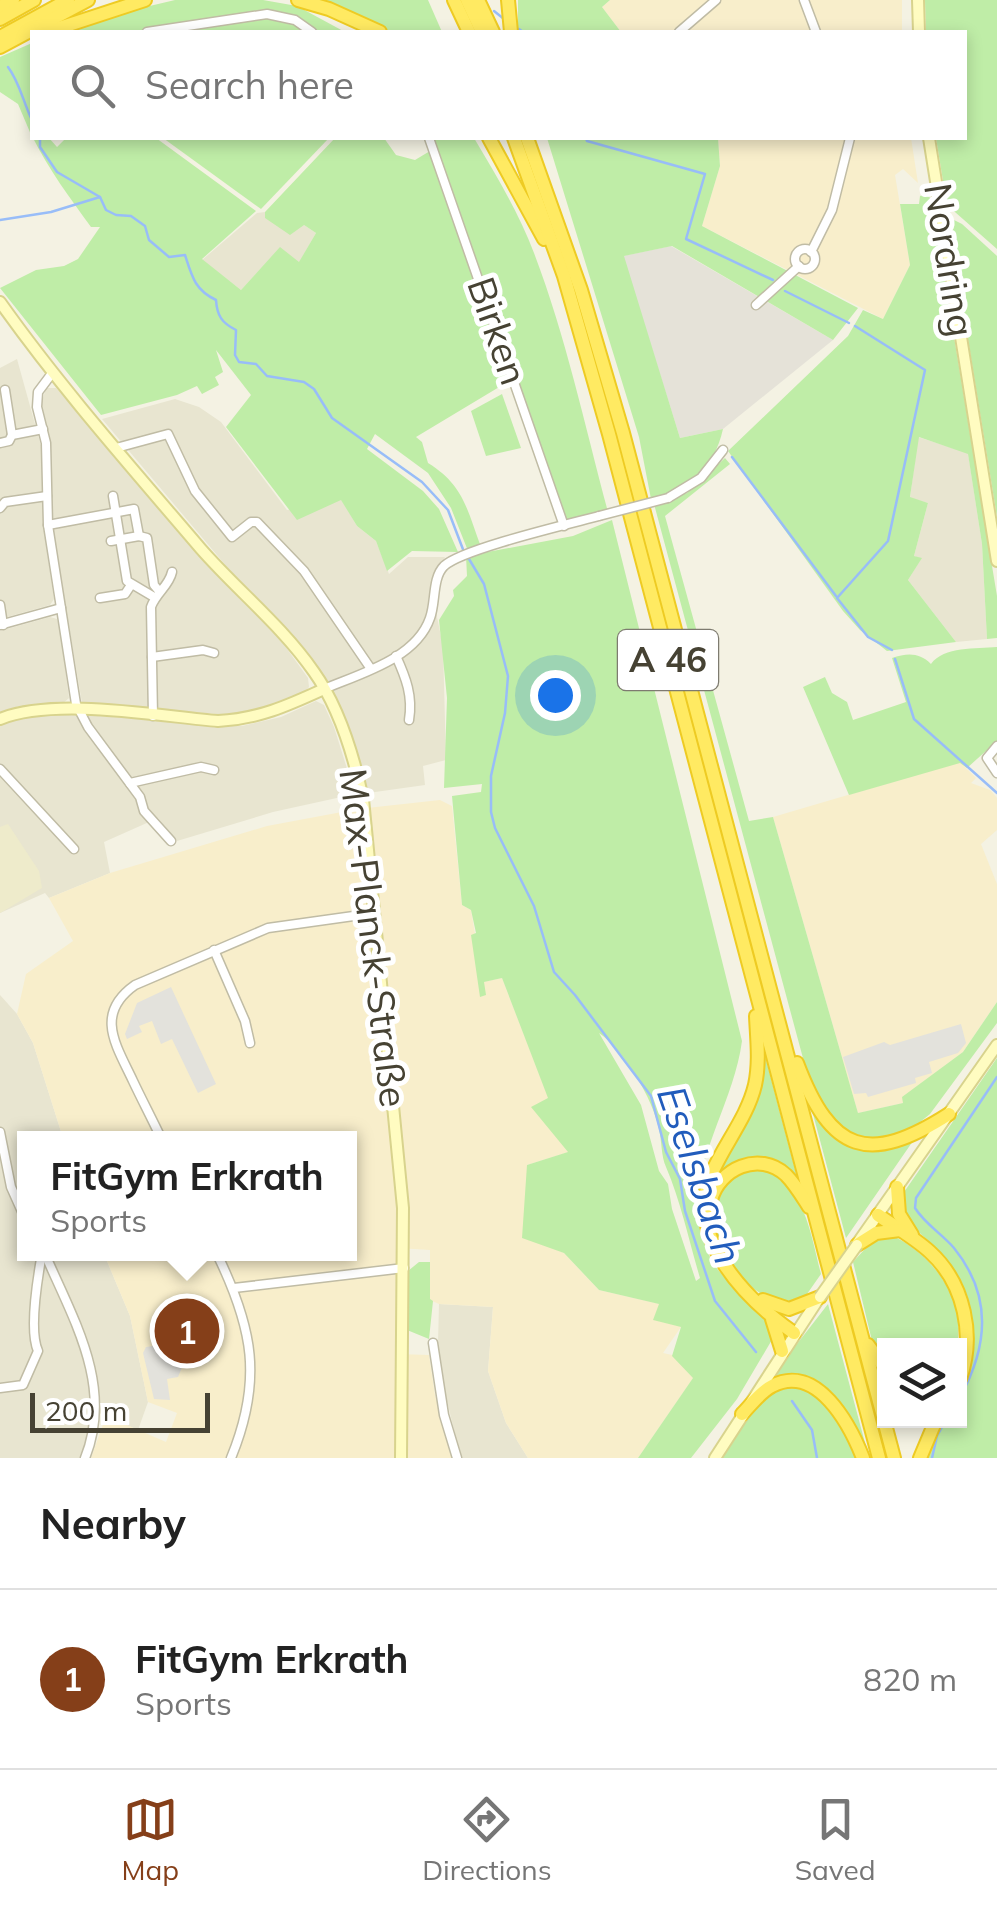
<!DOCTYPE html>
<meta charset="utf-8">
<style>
:root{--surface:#fff;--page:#f2f2f2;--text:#222;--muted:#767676;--line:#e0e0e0;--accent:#853f19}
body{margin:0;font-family:Mulish,sans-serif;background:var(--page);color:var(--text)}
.controls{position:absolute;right:30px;bottom:30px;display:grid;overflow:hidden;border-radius:0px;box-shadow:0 5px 15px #0003}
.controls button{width:90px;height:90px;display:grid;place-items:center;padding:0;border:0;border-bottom:2px solid var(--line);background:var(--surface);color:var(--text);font:50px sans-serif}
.scale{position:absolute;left:30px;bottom:25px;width:180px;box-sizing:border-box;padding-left:10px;border:5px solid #464233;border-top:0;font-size:28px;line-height:35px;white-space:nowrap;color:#464233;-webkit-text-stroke:8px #fff;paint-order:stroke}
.you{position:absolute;left:555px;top:695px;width:35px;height:35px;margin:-25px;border:8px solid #fff;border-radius:50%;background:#1a73e8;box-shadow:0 0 0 15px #1a73e833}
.badge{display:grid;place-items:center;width:65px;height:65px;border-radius:50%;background:var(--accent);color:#fff;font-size:32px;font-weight:700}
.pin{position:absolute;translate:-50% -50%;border:5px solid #fff;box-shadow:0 2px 10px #0006}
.popup{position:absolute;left:17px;top:1131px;width:340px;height:130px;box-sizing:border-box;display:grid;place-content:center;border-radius:0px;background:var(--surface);filter:drop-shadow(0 2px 8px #0005);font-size:32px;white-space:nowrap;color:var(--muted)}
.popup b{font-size:38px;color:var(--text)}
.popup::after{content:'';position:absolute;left:50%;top:100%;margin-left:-20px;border:20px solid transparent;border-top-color:var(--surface)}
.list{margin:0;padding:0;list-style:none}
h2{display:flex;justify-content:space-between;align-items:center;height:130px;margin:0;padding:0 40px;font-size:42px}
h2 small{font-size:32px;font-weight:400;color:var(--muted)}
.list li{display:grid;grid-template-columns:65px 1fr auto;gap:30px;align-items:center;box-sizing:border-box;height:180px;padding:0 40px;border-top:2px solid var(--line)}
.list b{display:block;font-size:38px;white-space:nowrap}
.list p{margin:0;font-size:32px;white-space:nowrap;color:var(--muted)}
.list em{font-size:32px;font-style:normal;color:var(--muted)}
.icon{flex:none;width:55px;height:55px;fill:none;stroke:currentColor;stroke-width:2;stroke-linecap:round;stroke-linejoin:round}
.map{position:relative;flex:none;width:997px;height:1458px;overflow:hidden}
.search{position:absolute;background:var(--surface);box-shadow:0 5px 15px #0003;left:30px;right:30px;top:30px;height:110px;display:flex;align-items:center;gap:25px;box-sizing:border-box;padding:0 35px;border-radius:0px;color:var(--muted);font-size:38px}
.sheet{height:310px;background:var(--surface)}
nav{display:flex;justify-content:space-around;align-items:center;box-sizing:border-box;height:140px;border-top:2px solid var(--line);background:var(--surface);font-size:28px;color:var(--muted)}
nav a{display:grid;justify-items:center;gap:5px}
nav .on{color:var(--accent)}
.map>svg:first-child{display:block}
.residential{fill:#e8e5d0}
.commercial{fill:#f8eecb}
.industrial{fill:#e5e2d8}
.education{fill:#eeebcb}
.green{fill:#bfeda7;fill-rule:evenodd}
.parking{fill:#e3e2dc}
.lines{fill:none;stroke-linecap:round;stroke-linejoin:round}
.stream{stroke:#98bdf8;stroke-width:2.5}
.street-casing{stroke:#c0bca5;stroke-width:11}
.secondary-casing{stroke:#d8d38d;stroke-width:14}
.highway-casing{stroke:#eecb23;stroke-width:16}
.street{stroke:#fff;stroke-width:8}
.secondary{stroke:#fffcc1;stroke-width:10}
.highway{stroke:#ffea62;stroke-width:12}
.street-bridge-casing{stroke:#c0bca5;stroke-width:11;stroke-linecap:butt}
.secondary-bridge-casing{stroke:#d8d38d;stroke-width:14;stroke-linecap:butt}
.street-bridge{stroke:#fff;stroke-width:8}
.secondary-bridge{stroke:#fffcc1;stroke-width:10}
.labels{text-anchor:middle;stroke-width:10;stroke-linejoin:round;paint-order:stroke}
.shield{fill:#fff;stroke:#7e7b70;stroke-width:2.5}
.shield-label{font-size:35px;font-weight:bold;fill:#464233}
.street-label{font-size:38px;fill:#464233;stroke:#fff}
.water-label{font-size:40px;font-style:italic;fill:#215cbc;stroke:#fff}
</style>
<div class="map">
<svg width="997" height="1458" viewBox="0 0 997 1458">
<rect width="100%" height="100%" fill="#f4f2e3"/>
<g class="residential">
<path d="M265,212V218L304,225L316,233L299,263L280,248L241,290L202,260L257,213Z"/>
<path d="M17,359L43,453V525L54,599L50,605L0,619V368Z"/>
<path d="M46,388H56L277,635L308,678L309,687L305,692L261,710L230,715L82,703L53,531L51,460L41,405Z"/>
<path d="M175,399L199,407L221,422L287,510L341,499L357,526L376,541L389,574L408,557H445L433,576L431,588L443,646L446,760L423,766L425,785L368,793L351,738L326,684L102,419Z"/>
<path d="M918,437L968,453L982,544L987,639L956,642L908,580L921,559L914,556L928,503L910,498Z"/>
<path d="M50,617L57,619L60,629L69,698L62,704L19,706L0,713V631Z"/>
<path d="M316,701L324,705L334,727L355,794L273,812L177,841L158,818L104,842L110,873L49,898L45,893L0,913V725L25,717L68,714L242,726L281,717Z"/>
<path d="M0,995L17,1014L33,1043L63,1138H24V1254H104L130,1316L148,1402L138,1430L92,1410L82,1458H0Z"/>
<path d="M439,1304L493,1307L488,1371L506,1423L528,1458H461L445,1393L438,1343Z"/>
</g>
<g class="commercial">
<path d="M610,0H902V32H621L602,7Z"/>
<path d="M718,138H911L918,183L903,169L895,175L910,265L883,319L702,226L720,166Z"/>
<path d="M960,762L976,778L971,783L990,790L997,798V830L981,844L997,884V1002L963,1052L903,1097V1103L858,1113L773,817Z"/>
<path d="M440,800L452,806L462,905L471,910L483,982L502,978L549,1099L532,1107L569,1152L527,1165L542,1243L564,1253L599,1290L660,1304L681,1327L663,1353L672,1355L694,1377L638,1458H528L506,1423L488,1371L493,1307L439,1304L430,1300V1250L398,1248L397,1354L429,1355L435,1395L453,1458H91L106,1416L166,1442L177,1413L148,1402L130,1316L104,1254H350V1138H63L33,1043L17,1014L26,974L73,941L49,898L110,873L267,826L358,809Z"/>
</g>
<path class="industrial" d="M671,246L833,340L723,429L680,438L623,256Z"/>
<path class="education" d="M8,824L39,871L42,888L0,913V827Z"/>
<g class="green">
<path d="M175,0H263L297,6L345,32H59L116,14Z"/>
<path d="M317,0H428L442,32H392L340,6Z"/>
<path d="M518,0H610L602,7L621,32H518Z"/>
<path d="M925,0H997V249L947,205L936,138H964V32H926Z"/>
<path d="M32,43V137L18,104L0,92V57Z"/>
<path d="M33,138H49L57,147L66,138H156L256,211L202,259L241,290L280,247L299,262L316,233L304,225L290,235L265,218V212L335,138H384L396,155L415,160L430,151L511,380L416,437L422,442L428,463C464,485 467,510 481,547L468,551L451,508L428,473L375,434L367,449L423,491L439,509L458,552L412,551L387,571L376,541L357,526L341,500L297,520L226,427L251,395L216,350L223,372L215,377L219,385L202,394L197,386L177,395L101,415L0,288L36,270L64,266L78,259L100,227H91C70,198 49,170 33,138Z"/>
<path d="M163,138H329L261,209Z"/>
<path d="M432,138H474C496,175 519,213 534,253C566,337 585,426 608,512L569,521L563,518Z"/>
<path d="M547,138H718L720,166L702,226L858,308L833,340L672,246L624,256L680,438L723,429C714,469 690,488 651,499L639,437Z"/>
<path d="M924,195L931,198L997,596V638L987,639L982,544L968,454L919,437L910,497L928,503L914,556L922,558L908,580L956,642L887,651L860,630L843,611L728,451L848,336L863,310L883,319L910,265L900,204H919L920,196Z"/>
<path d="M948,217L962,224L997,256V517Z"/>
<path d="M502,394L521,448L486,456L471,411Z"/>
<path d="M725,458L730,464L665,516L749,821L773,817L858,1113L903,1103L902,1097L963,1052L997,1002V1023L930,1114L909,1131L879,1140L849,1133L834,1124L811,1088L654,504L687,493Z"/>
<path d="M612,520L742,1041C732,1117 672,1182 711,1259C727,1289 766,1306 773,1338L737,1399L691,1458H638L693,1378L672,1356L681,1327L653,1320L659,1304L599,1290L564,1253L522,1238L527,1165L568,1152L531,1107L548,1098L502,978L484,982L486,995L480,997L471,935L476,933L471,910L462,905L452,796L481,792L482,784L444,788L447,698L439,620L454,596L453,590L467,576L466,556L573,536ZM599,1033C624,1050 653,1099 659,1129C662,1142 661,1156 666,1167C681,1202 689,1241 700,1278L696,1281L672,1209L668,1184L659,1171L641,1105Z"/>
<path d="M997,647V741L967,768L960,763L849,795L803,687L825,677L832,693L847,702L853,720L906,702L892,658C907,653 919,652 931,664C944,646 976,649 997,647Z"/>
<path d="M761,1056H765L797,1177L794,1179L764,1162L710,1187Z"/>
<path d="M997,1058V1458H924L941,1421L960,1420C960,1408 958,1394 960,1382C970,1334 983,1308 949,1263C935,1244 914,1231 901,1212L902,1195Z"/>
<path d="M809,1099L828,1127L888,1148L913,1141L846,1238Z"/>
<path d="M758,1168C805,1182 810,1232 821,1274L807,1294L792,1304C782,1301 770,1299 762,1294C729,1276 694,1209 729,1179C736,1172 748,1170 758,1168Z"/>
<path d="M893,1236C933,1255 966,1299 957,1345L884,1346V1361L873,1345L853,1262L876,1237Z"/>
<path d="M419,1262H430V1299L433,1301L429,1339L407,1330L408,1271Z"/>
<path d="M828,1304L869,1458H866L840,1407L784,1377L773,1375Z"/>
<path d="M789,1385L814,1391L832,1410L859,1458H721L740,1426L765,1395Z"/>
</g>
<g class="parking">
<path d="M171,987L216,1084L198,1093L172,1039L161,1044L152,1021L139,1026L142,1032L127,1039L125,1034L137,1003Z"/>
<path d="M961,1024L966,1043L958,1053L929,1062L932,1073L915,1078L916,1083L868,1097L866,1093L854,1094L843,1057L884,1042L890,1045Z"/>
<path d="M179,1342L183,1365L178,1377L167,1379L170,1400L154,1399L143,1353L146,1347Z"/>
</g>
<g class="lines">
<g class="stream">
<path d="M494,11L504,19"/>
<path d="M519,29L523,32"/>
<path d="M8,67C20,83 23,102 32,120"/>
<path d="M40,138V147L57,172L100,197L106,210L116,215L131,216L145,226L149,240L169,257L185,255C192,277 195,290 216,300C217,316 222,323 236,330L235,355L239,362L256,364L267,376L304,382L314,389L332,418L422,482L448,510L464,552"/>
<path d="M586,138L587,141L705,174L686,239L773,280"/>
<path d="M0,220L51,212L100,197"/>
<path d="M785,291L849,323"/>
<path d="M855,326L925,370L888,541L837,598L868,637L892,650"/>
<path d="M732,457L836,596"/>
<path d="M469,559L484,584L508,676L505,713L491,776V812L495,828L534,906L554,972L575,995L651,1096L666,1152L680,1179L685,1211L715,1301L756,1352"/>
<path d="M895,659L914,719L997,793"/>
<path d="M960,1397C988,1347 993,1296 954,1248C942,1234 925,1224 915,1208L916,1198L997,1077"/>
<path d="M792,1401L812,1430L817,1458"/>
<path d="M932,1458L937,1436L946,1420"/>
</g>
<g class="street-casing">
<g id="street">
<path d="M804,0L816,32"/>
<path d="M147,32L267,14L295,20L312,32"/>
<path d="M679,32L716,0"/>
<path d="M429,138L564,526"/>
<circle cx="805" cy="259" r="10"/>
<path d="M811,252L832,210L850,138"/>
<path d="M756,305L799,266"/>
<path d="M53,372L38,392L37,407L46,443L48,525L76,704L88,727L140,797L144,811L171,841"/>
<path d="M5,390L12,435"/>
<path d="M0,443L9,441L12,435L43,429"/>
<path d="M116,448L168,434L195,491L232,537L251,522H257L304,571L371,669"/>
<path d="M113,496L127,581L154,597"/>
<path d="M668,498L701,478L723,450"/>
<path d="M0,508L5,502L47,496"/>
<path d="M48,525L134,509L139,536L111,541"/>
<path d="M139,536L147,538L154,585L159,591"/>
<path d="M100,598L125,594L131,585"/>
<path d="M0,605L3,625"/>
<path d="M0,625L61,608"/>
<path d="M396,656C406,678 413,696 409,720"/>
<path d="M152,657L203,650L214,653"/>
<path d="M324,689C359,674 416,659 430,618C436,602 432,578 444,566C462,549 569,524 599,516"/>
<path d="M153,716L151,607C156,593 169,586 172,572"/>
<path d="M997,746L987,758L997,773"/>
<path d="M0,769L74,849"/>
<path d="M130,783L201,767L214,770"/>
<path d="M214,950L245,1021L250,1043"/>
<path d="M0,1132L11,1187L24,1216"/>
<path d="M161,1138C152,1119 142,1100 133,1081C116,1045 94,1014 135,985L268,928L375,913"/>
<path d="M45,1254C73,1319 114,1386 85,1458"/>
<path d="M217,1254C253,1328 263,1380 231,1458"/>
<path d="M234,1288L404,1268"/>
<path d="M433,1343L444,1415L457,1458"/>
<path d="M0,1388L23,1385L38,1351C29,1331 37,1282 41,1259L46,1256"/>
</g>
</g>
<g class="secondary-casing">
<g id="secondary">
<path d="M918,0L919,32"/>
<path d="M929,138L997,561"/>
<path d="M0,302C61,388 132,468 201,549C238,591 282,626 314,672C339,707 354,757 363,799L403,1208L401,1458"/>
<path d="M0,719C55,697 158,716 218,721C258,719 287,706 324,689"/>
<path d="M857,1244L997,1045"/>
<path d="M715,1458L819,1298"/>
</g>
</g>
<g class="highway-casing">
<g id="highway">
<path d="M298,0L329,9L380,32"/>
<path d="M454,0L469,32"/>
<path d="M467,0L482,32"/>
<path d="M478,0L493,32"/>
<path d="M508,0L511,32"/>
<path d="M0,7L13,0"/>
<path d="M0,19L34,0"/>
<path d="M47,32L145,0"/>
<path d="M0,37L68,0"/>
<path d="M0,47L88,0"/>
<path d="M489,138L544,239"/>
<path d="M514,138L564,276L609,434L879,1458"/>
<path d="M527,138L581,290L623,433L894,1458"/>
<path d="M756,1016C757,1039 760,1062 755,1085C747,1118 724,1144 711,1175C685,1239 747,1300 794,1333"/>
<path d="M797,1063C831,1153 868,1166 949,1114"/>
<path d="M897,1187L899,1214L912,1235"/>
<path d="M711,1200C719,1169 759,1150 786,1175C795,1184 802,1196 809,1207"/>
<path d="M878,1215C895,1227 915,1238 930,1252C965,1284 975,1336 960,1379"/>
<path d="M857,1245L876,1233L900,1230"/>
<path d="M763,1300L789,1309L820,1297"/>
<path d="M772,1319L782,1351"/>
<path d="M868,1345L884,1367"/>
<path d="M742,1414C751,1405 760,1392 772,1386C817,1362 850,1425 863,1458"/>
<path d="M920,1458L936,1420"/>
</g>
</g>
<use href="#street" class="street"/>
<use href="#secondary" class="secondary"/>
<use href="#highway" class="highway"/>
<g class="street-bridge-casing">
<path id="street-bridge" d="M599,516L668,498"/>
</g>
<g class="secondary-bridge-casing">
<path id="secondary-bridge" d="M820,1297L857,1245"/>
</g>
<use href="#street-bridge" class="street-bridge"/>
<use href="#secondary-bridge" class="secondary-bridge"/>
</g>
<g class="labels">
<rect class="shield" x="618" y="630" width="100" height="60" rx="8"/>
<g class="shield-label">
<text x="668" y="672">A 46</text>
</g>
<g class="street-label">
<text transform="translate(949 260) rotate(81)" y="13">Nordring</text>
<text transform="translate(497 331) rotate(71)" y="13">Birken</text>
<text transform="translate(373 938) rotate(83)" y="13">Max-Planck-Straße</text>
</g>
<g class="water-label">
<text transform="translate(700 1175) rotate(71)" y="14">Eselsbach</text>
</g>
</g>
</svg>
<div class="controls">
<button><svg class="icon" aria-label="layers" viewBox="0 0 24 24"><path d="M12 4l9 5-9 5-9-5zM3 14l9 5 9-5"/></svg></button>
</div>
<div class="scale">200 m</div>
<div class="you"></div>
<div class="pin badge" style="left:187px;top:1331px">1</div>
<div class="popup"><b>FitGym Erkrath</b>Sports</div>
<div class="search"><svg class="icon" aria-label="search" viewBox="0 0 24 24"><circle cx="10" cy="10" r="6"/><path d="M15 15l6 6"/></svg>Search here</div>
</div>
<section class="sheet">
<h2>Nearby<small></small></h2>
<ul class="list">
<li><span class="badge">1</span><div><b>FitGym Erkrath</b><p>Sports</p></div><em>820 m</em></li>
</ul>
</section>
<nav>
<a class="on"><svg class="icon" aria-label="map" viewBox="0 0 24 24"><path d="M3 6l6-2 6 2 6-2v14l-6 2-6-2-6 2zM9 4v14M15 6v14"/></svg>Map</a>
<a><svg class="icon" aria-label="directions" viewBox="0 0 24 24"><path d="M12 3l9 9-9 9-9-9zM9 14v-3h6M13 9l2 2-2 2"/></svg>Directions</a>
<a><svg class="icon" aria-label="saved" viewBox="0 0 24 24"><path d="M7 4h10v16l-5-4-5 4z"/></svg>Saved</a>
</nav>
